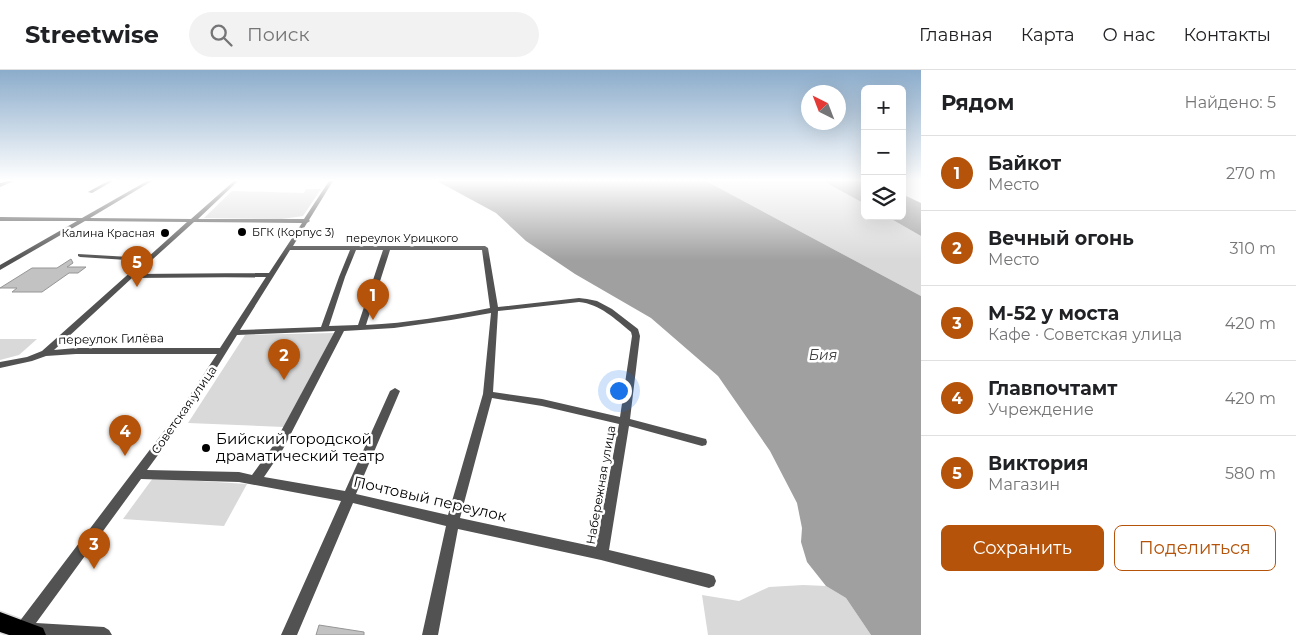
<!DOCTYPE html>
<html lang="ru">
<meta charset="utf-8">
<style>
:root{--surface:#fff;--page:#f2f2f2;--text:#202124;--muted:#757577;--line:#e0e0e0;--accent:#b45309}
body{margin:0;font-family:Montserrat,sans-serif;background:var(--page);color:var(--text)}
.controls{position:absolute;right:15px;top:15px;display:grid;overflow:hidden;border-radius:8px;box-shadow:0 5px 20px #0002}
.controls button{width:45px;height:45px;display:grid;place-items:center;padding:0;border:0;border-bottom:1px solid var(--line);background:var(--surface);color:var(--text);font:25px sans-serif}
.compass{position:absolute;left:801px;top:15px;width:45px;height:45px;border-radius:50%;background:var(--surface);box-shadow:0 5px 20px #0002;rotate:318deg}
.you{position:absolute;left:618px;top:320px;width:18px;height:18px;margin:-12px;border:4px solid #fff;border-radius:50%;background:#1a73e8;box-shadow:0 0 0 8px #1a73e833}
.badge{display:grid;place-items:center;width:32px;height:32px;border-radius:50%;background:var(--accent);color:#fff;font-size:16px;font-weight:700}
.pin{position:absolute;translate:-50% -41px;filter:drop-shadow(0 1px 2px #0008)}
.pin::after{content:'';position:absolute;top:26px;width:18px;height:15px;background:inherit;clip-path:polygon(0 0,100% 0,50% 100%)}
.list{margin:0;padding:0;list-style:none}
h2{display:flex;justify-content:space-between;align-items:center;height:65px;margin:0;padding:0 20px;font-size:21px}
h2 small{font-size:16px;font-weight:400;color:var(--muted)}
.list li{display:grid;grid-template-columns:32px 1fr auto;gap:15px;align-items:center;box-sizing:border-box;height:75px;padding:0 20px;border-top:1px solid var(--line)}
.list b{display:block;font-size:19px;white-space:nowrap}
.list p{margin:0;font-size:16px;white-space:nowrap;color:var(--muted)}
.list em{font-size:16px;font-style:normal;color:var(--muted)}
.actions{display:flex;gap:10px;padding:15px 20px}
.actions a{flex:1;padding:11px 0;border:1px solid var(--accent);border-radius:8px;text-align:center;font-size:18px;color:var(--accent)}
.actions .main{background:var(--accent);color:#fff}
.icon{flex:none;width:28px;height:28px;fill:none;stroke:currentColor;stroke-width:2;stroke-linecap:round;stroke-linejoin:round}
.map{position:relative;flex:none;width:921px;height:565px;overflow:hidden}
header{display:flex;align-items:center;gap:30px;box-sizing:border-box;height:70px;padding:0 25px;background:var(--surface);border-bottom:1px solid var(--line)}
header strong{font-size:24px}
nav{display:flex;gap:28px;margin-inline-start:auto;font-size:18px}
.search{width:350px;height:45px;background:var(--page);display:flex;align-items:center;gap:12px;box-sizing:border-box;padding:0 18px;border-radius:28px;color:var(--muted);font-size:19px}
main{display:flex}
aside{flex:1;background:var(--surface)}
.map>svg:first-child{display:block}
.green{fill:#d9d9d9}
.water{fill:#a0a0a0}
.building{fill:#c2c2c2;stroke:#969696}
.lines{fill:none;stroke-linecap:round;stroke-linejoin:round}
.major-casing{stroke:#dbdbdb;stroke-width:3}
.minor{fill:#525252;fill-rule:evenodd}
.major{fill:#000;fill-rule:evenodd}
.tram{stroke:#000;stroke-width:1}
.poi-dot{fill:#000;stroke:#fff;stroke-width:2}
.labels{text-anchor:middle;stroke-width:5;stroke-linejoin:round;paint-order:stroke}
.far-poi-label{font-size:11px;fill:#000;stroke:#fff;text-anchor:start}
.far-street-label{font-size:11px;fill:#000;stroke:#fff}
.street-label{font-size:12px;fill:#000;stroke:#fff}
.water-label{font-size:14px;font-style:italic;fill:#414141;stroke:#fff}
.near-poi-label{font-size:15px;fill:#000;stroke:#fff;text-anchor:start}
.near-street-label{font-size:15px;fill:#000;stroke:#fff}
</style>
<header>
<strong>Streetwise</strong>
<div class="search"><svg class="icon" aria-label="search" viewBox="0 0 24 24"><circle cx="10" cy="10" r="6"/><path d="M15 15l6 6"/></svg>Поиск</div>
<nav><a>Главная</a><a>Карта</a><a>О нас</a><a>Контакты</a></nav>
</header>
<main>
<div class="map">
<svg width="921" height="565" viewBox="0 0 921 565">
<rect width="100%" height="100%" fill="#fff"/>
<g class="green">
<path d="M706,111H823L865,134V146H886L921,166V226Z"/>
<path d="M306,119H321L303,146L282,149L204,148L232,121L304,123Z"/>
<path d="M334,263L284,357L188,353L245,265Z"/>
<path d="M0,269H37L19,285L0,290Z"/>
<path d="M153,408L247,414L224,456L123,449Z"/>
<path d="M803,515L826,516L846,528L871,565H708L702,525L739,531L769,517Z"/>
</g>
<g class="water">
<path d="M437,111H706L921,226V565H871L846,528L826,516L807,492L801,472L802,458L797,433L770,381L718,306L651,248L575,204L526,171L496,143Z"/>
<path d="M823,111H865V134Z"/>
<path d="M902,124L921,133V166L886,146H902Z"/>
</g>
<g class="building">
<path d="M71,189L73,193L67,197H86L78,203H69L42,222H12L17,218H0L32,198H57Z"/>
<path d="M319,555L364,562V565H316Z"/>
</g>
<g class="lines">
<g class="major-casing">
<path id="major" d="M0,542L43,558L46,565H9L0,562Z"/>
</g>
<g class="minor">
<path d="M9,111H14L0,117V114Z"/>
<path d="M108,111H113L92,123L88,122Z"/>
<path d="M147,111H152L90,148L191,149L234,111H238L198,149H304L329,111H333L309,150L310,151L307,153L293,176H485L488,178L498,237L579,228L587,229L597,231L612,239L638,259L640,266L630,349L702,368L706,369L707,372L706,375L702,376L629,356L609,480L709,504L714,506L716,511L714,516L709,518L601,490L458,459L438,565H422L446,456L353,433L297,565H281L341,431L239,412L141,409L36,553L104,557L109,560L112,565H10L13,560L180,340L217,284H76L46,286L32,291L0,298V292L27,287L42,281L143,191L80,187L78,186V184L147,188L187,152L85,151L0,200V195L77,151H0V147L82,148ZM194,152L302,153L269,203L137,204L152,191L153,189ZM290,180H350L339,207L321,257L240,260ZM356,180H383L358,255L329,256L345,207ZM390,180H482L490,238C449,246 408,253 366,255ZM266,207L220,278H76L54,280L132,208ZM579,232C600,234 615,249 631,262L632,266L620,347L542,329L493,322L498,241ZM491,243L483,324L448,445L356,424L400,321L395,318L390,321L345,421L264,407L283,379L344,261L394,258L451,250ZM335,261L273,376L252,405L239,402L147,400L188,344L237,265ZM492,328L542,336L619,354L596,477L460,448Z"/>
</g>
<use href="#major" class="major"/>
<path class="tram" d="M0,114L9,111"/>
</g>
<linearGradient id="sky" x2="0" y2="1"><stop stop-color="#8baccb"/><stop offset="0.58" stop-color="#fff"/><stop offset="1" stop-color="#fff" stop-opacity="0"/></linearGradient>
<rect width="921" height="190" fill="url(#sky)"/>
<g class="poi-dot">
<circle cx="242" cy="162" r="5"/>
<circle cx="165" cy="163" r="5"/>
<circle cx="206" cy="378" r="5"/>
</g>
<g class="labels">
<g class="far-poi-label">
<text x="252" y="166">БГК (Корпус 3)</text>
<text x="155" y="167" text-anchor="end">Калина Красная</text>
</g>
<g class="far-street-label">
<text x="402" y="172">переулок Урицкого</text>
</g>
<g class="street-label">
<text transform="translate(111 269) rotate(-1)" y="4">переулок Гилёва</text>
<text transform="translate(184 340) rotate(-55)" y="4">Советская улица</text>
<text transform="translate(601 415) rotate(-80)" y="4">Набережная улица</text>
</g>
<g class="water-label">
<text x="823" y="290">Бия</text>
</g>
<g class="near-poi-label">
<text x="216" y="374">Бийский городской<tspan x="216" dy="17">драматический театр</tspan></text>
</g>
<g class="near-street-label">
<text transform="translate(430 429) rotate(13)" y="5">Почтовый переулок</text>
</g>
</g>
</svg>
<div class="controls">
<button>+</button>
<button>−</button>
<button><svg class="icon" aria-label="layers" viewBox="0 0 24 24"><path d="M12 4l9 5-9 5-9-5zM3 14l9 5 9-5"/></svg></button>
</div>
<svg class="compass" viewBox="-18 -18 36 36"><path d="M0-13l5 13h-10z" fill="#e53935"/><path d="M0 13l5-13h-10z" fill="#757577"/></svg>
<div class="you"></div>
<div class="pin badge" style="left:373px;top:250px">1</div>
<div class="pin badge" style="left:284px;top:310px">2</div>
<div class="pin badge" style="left:94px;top:499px">3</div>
<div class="pin badge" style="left:125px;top:386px">4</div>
<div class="pin badge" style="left:137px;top:217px">5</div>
</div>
<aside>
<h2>Рядом<small>Найдено: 5</small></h2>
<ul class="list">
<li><span class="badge">1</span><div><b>Байкот</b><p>Место</p></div><em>270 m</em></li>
<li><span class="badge">2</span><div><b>Вечный огонь</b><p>Место</p></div><em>310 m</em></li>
<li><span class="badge">3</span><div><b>М-52 у моста</b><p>Кафе · Советская улица</p></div><em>420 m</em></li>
<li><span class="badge">4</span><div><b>Главпочтамт</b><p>Учреждение</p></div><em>420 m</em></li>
<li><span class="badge">5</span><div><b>Виктория</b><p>Магазин</p></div><em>580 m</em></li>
</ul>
<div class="actions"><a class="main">Сохранить</a><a>Поделиться</a></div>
</aside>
</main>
